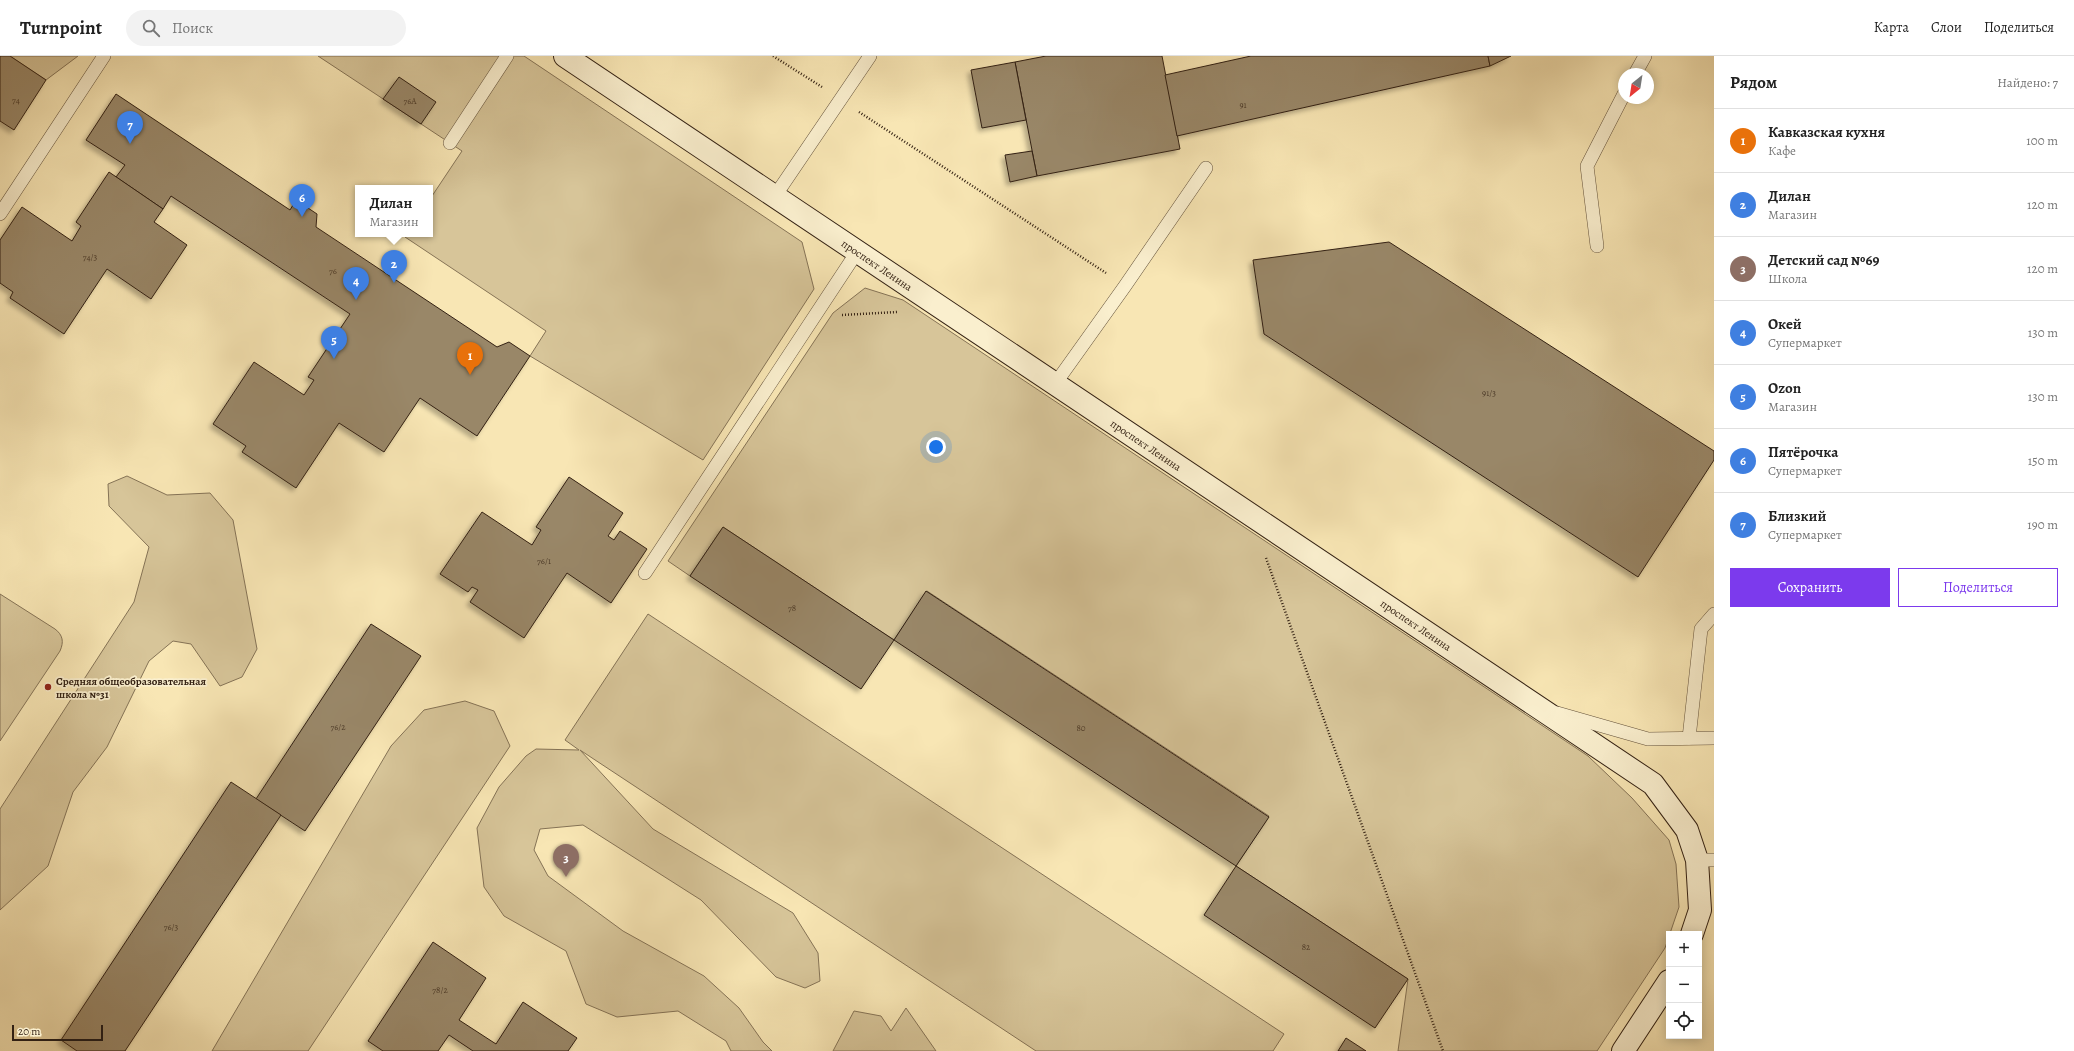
<!DOCTYPE html>
<html lang="ru">
<meta charset="utf-8">
<style>
:root{--surface:#fff;--page:#f2f2f2;--text:#222;--muted:#767676;--line:#e0e0e0;--accent:#7c3aed}
body{margin:0;font-family:Alegreya,serif;background:var(--page);color:var(--text)}
.controls{position:absolute;right:12px;bottom:12px;display:grid;overflow:hidden;border-radius:0px;box-shadow:0 2px 10px #0003}
.controls button{width:36px;height:36px;display:grid;place-items:center;padding:0;border:0;border-bottom:1px solid var(--line);background:var(--surface);color:var(--text);font:20px sans-serif}
.compass{position:absolute;left:1618px;top:12px;width:36px;height:36px;border-radius:50%;background:var(--surface);box-shadow:0 2px 10px #0003;rotate:210deg}
.scale{position:absolute;left:12px;bottom:10px;width:91px;box-sizing:border-box;padding-left:4px;border:2px solid #332113;border-top:0;font-size:11px;line-height:14px;white-space:nowrap;color:#332113;-webkit-text-stroke:3px #faefce;paint-order:stroke}
.you{position:absolute;left:936px;top:391px;width:14px;height:14px;margin:-10px;border:3px solid #fff;border-radius:50%;background:#1a73e8;box-shadow:0 0 0 6px #1a73e833}
.badge{display:grid;place-items:center;width:26px;height:26px;border-radius:50%;background:var(--accent);color:#fff;font-size:13px;font-weight:700}
.pin{position:absolute;translate:-50% -33px;filter:drop-shadow(0 1px 2px #0008)}
.pin::after{content:'';position:absolute;top:21px;width:14px;height:12px;background:inherit;clip-path:polygon(0 0,100% 0,50% 100%)}
.popup{position:absolute;left:355px;top:129px;width:78px;height:52px;box-sizing:border-box;display:grid;place-content:center;border-radius:0px;background:var(--surface);filter:drop-shadow(0 1px 3px #0005);font-size:13px;white-space:nowrap;color:var(--muted)}
.popup b{font-size:15px;color:var(--text)}
.popup::after{content:'';position:absolute;left:50%;top:100%;margin-left:-8px;border:8px solid transparent;border-top-color:var(--surface)}
.list{margin:0;padding:0;list-style:none}
h2{display:flex;justify-content:space-between;align-items:center;height:52px;margin:0;padding:0 16px;font-size:17px}
h2 small{font-size:13px;font-weight:400;color:var(--muted)}
.list li{display:grid;grid-template-columns:26px 1fr auto;gap:12px;align-items:center;box-sizing:border-box;height:64px;padding:0 16px;border-top:1px solid var(--line)}
.list b{display:block;font-size:15px;white-space:nowrap}
.list p{margin:0;font-size:13px;white-space:nowrap;color:var(--muted)}
.list em{font-size:13px;font-style:normal;color:var(--muted)}
.actions{display:flex;gap:8px;padding:12px 16px}
.actions a{flex:1;padding:9px 0;border:1px solid var(--accent);border-radius:0px;text-align:center;font-size:14px;color:var(--accent)}
.actions .main{background:var(--accent);color:#fff}
.icon{flex:none;width:22px;height:22px;fill:none;stroke:currentColor;stroke-width:2;stroke-linecap:round;stroke-linejoin:round}
.map{position:relative;flex:none;width:1714px;height:995px;overflow:hidden}
header{display:flex;align-items:center;gap:24px;box-sizing:border-box;height:56px;padding:0 20px;background:var(--surface);border-bottom:1px solid var(--line)}
header strong{font-size:19px}
nav{display:flex;gap:22px;margin-inline-start:auto;font-size:14px}
.search{width:280px;height:36px;background:var(--page);display:flex;align-items:center;gap:10px;box-sizing:border-box;padding:0 14px;border-radius:22px;color:var(--muted);font-size:15px}
main{display:flex}
aside{flex:1;background:var(--surface)}
.map>svg:first-child{display:block}
.green{fill:#d7c599;stroke:#857356}
.building{fill:#998767;stroke:#332113;filter:url(#shadow)}
.lines{fill:none;stroke-linecap:round;stroke-linejoin:round}
.lane-casing{stroke:#64523b;stroke-width:14}
.secondary-casing{stroke:#332113;stroke-width:24}
.path{stroke:#332113;stroke-width:2.5;stroke-dasharray:1 2;stroke-linecap:butt}
.lane{stroke:#faefce;stroke-width:13}
.secondary{stroke:#faefce;stroke-width:22}
.poi-dot{fill:#8f2418;stroke:#faefce;stroke-width:1.5}
.labels{text-anchor:middle;stroke-width:3.5;stroke-linejoin:round;paint-order:stroke}
.number-label{font-size:9px;fill:#4c3a28}
.street-label{font-size:11px;fill:#332113;stroke:#faefce}
.poi-label{font-size:11px;font-weight:bold;fill:#332113;stroke:#faefce;text-anchor:start}
</style>
<header>
<strong>Turnpoint</strong>
<div class="search"><svg class="icon" aria-label="search" viewBox="0 0 24 24"><circle cx="10" cy="10" r="6"/><path d="M15 15l6 6"/></svg>Поиск</div>
<nav><a>Карта</a><a>Слои</a><a>Поделиться</a></nav>
</header>
<main>
<div class="map">
<svg width="1714" height="995" viewBox="0 0 1714 995">
<defs>
<filter id="shadow"><feDropShadow dx="-3.5" dy="3.5" stdDeviation="2" flood-color="#0004"/></filter>
</defs>
<rect width="100%" height="100%" fill="#f8e6b4"/>
<filter id="stains"><feTurbulence type="fractalNoise" baseFrequency=".005" numOctaves="4"/><feColorMatrix values="0 0 0 0 .2 0 0 0 0 .09 0 0 0 0 .02 0 0 0 .5 -.17"/></filter>
<radialGradient id="worn" r=".72"><stop offset=".6" stop-color="#630" stop-opacity="0"/><stop offset="1" stop-color="#630" stop-opacity=".3"/></radialGradient>
<g class="green">
<path d="M10,0H78L46,24Z"/>
<path d="M318,0H524L802,186L814,233L703,404L530,300L546,275L405,181L407,178H430V143L462,95Z"/>
<path d="M865,232L903,244L1588,700L1632,742L1669,784L1676,808L1679,851L1665,892L1597,995H1398L1408,923L1236,810L1269,760L927,535L894,584L723,471L690,520L668,505L833,257Z"/>
<path d="M127,420L167,439L210,437L233,464L257,593L242,621L220,630L191,588L173,585L149,605L107,691L73,736L48,810L0,854V753L134,546L149,491L109,450L108,428Z"/>
<path d="M0,538L55,573C63,579 64,586 60,595L0,685Z"/>
<path d="M648,558L1284,978L1273,995H1036L580,694L653,773L793,857L818,897L820,925L805,932L776,921L701,844L583,769L540,773L534,794L548,820L623,875L704,920L739,952L763,986L772,995H731L726,985L678,955L617,961L586,948L566,895L504,860L484,831L477,772L499,731L526,700L536,693L579,694L565,684Z"/>
<path d="M465,645L494,655L510,690L308,995H212L391,690L424,654Z"/>
<path d="M906,952L936,995H833L854,955L881,960L891,975Z"/>
</g>
<g class="building">
<path d="M0,0H10L46,24L14,74L0,65Z"/>
<path d="M1046,0H1162L1180,93L1037,120L1015,6Z"/>
<path d="M1251,0H1488L1490,10L1177,80L1165,19Z"/>
<path d="M1488,0H1511L1490,10Z"/>
<path d="M1015,6L1026,64L982,72L971,14Z"/>
<path d="M399,21L436,46L421,68L383,43Z"/>
<path d="M116,38L290,154L296,144L317,158L316,171L497,291L509,286L530,300L477,380L420,342L384,396L339,367L296,432L242,396L246,390L213,368L254,306L304,339L314,324L308,321L350,258L171,140L163,153L116,121L125,109L86,84Z"/>
<path d="M1032,95L1037,120L1010,126L1005,99Z"/>
<path d="M109,116L163,153L154,166L187,189L151,243L107,213L64,278L10,242L13,236L0,227V184L22,151L72,185L81,170L76,166Z"/>
<path d="M1389,186L1714,395V404L1638,521L1264,278L1253,204Z"/>
<path d="M569,421L623,457L608,480L614,484L620,475L647,493L611,547L567,517L524,582L470,546L478,534L472,531L468,536L440,518L482,456L532,489L541,474L536,471Z"/>
<path d="M723,471L894,584L861,633L690,520Z"/>
<path d="M926,535L1269,761L1236,810L894,584Z"/>
<path d="M371,568L421,600L305,775L256,743Z"/>
<path d="M231,726L281,759L125,995H77L61,984Z"/>
<path d="M1236,810L1408,923L1375,972L1204,859Z"/>
<path d="M433,886L486,922L459,964L496,988L523,946L577,982L568,995H473L449,979L438,995H383L368,985Z"/>
<path d="M1346,982L1366,995H1338Z"/>
</g>
<g class="lines">
<g class="lane-casing">
<g id="lane">
<path d="M1635,18L1645,0"/>
<path d="M450,87L507,0"/>
<path d="M775,140L870,0"/>
<path d="M0,158L104,0"/>
<path d="M1597,190L1587,110L1624,38"/>
<path d="M1055,328L1125,230L1206,112"/>
<path d="M645,517L857,196"/>
<path d="M1557,657L1648,683L1714,682"/>
<path d="M1689,682L1701,573L1714,558"/>
<path d="M1697,804H1714"/>
</g>
</g>
<g class="secondary-casing">
<g id="secondary">
<path d="M565,0L1653,728L1687,774L1697,804L1700,854L1692,878"/>
<path d="M1623,995L1669,925"/>
</g>
</g>
<g class="path">
<path d="M773,0L822,31"/>
<path d="M859,56L1106,217"/>
<path d="M842,259L897,256"/>
<path d="M1266,502L1443,995"/>
</g>
<use href="#lane" class="lane"/>
<use href="#secondary" class="secondary"/>
</g>
<circle class="poi-dot" cx="48" cy="631" r="4"/>
<g class="labels">
<g class="number-label">
<text x="16" y="47">74</text>
<text x="410" y="48">76А</text>
<text x="1243" y="52">91</text>
<text x="90" y="204">74/3</text>
<text x="333" y="218">76</text>
<text x="1489" y="340">91/3</text>
<text x="544" y="508">76/1</text>
<text x="792" y="555">78</text>
<text x="338" y="674">76/2</text>
<text x="1081" y="675">80</text>
<text x="171" y="874">76/3</text>
<text x="1306" y="894">82</text>
<text x="440" y="937">78/2</text>
</g>
<g class="street-label">
<text transform="translate(877 209) rotate(34)" y="4">проспект Ленина</text>
<text transform="translate(1146 389) rotate(34)" y="4">проспект Ленина</text>
<text transform="translate(1416 569) rotate(34)" y="4">проспект Ленина</text>
</g>
<g class="poi-label">
<text x="56" y="629">Средняя общеобразовательная<tspan x="56" dy="13">школа №31</tspan></text>
</g>
</g>
<rect width="100%" height="100%" filter="url(#stains)"/>
<rect width="100%" height="100%" fill="url(#worn)"/>
</svg>
<div class="controls">
<button>+</button>
<button>−</button>
<button><svg class="icon" aria-label="locate" viewBox="0 0 24 24"><circle cx="12" cy="12" r="6"/><path d="M12 2v4M12 18v4M2 12h4M18 12h4"/></svg></button>
</div>
<svg class="compass" viewBox="-18 -18 36 36"><path d="M0-13l5 13h-10z" fill="#e53935"/><path d="M0 13l5-13h-10z" fill="#767676"/></svg>
<div class="scale">20 m</div>
<div class="you"></div>
<div class="pin badge" style="left:470px;top:319px;background:#e8710a">1</div>
<div class="pin badge" style="left:394px;top:227px;background:#3f7fe0">2</div>
<div class="popup"><b>Дилан</b>Магазин</div>
<div class="pin badge" style="left:566px;top:821px;background:#8d6e63">3</div>
<div class="pin badge" style="left:356px;top:244px;background:#3f7fe0">4</div>
<div class="pin badge" style="left:334px;top:303px;background:#3f7fe0">5</div>
<div class="pin badge" style="left:302px;top:161px;background:#3f7fe0">6</div>
<div class="pin badge" style="left:130px;top:88px;background:#3f7fe0">7</div>
</div>
<aside>
<h2>Рядом<small>Найдено: 7</small></h2>
<ul class="list">
<li><span class="badge" style="background:#e8710a">1</span><div><b>Кавказская кухня</b><p>Кафе</p></div><em>100 m</em></li>
<li><span class="badge" style="background:#3f7fe0">2</span><div><b>Дилан</b><p>Магазин</p></div><em>120 m</em></li>
<li><span class="badge" style="background:#8d6e63">3</span><div><b>Детский сад №69</b><p>Школа</p></div><em>120 m</em></li>
<li><span class="badge" style="background:#3f7fe0">4</span><div><b>Окей</b><p>Супермаркет</p></div><em>130 m</em></li>
<li><span class="badge" style="background:#3f7fe0">5</span><div><b>Ozon</b><p>Магазин</p></div><em>130 m</em></li>
<li><span class="badge" style="background:#3f7fe0">6</span><div><b>Пятёрочка</b><p>Супермаркет</p></div><em>150 m</em></li>
<li><span class="badge" style="background:#3f7fe0">7</span><div><b>Близкий</b><p>Супермаркет</p></div><em>190 m</em></li>
</ul>
<div class="actions"><a class="main">Сохранить</a><a>Поделиться</a></div>
</aside>
</main>
